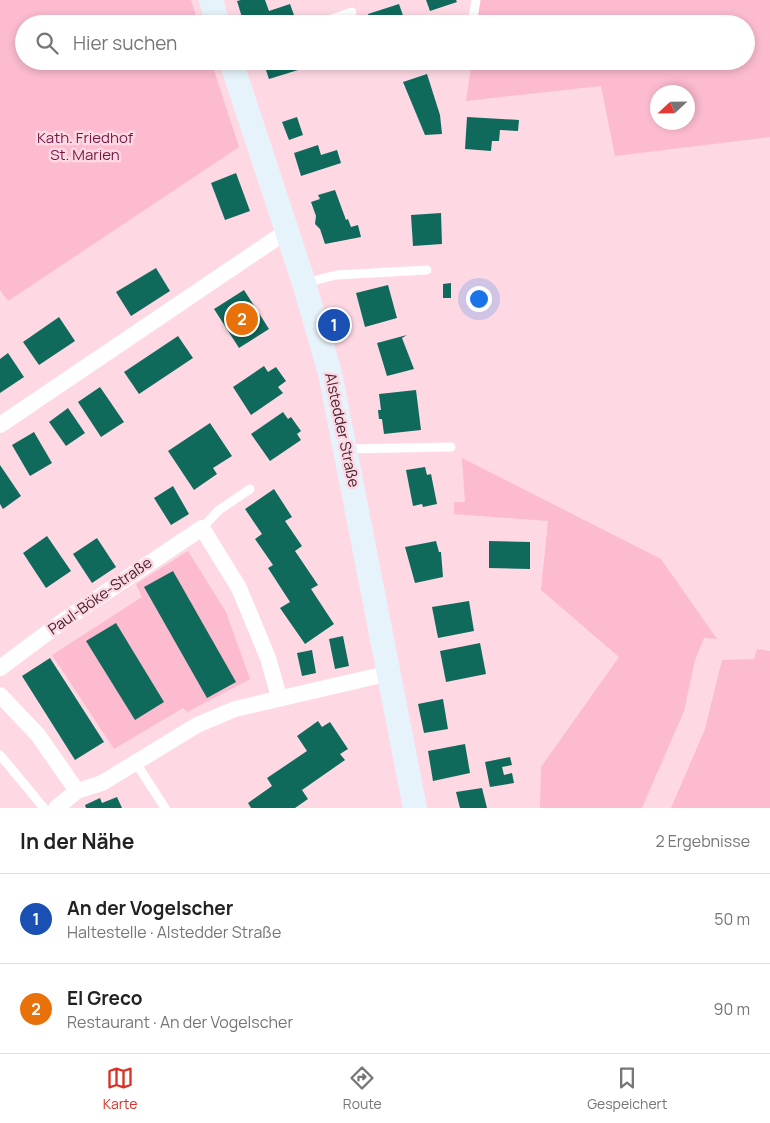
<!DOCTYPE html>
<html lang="de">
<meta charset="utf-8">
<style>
:root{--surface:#fff;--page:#f2f2f2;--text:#222;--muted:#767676;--line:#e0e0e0;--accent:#d93025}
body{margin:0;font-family:Manrope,sans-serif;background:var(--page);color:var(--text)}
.compass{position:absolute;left:650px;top:85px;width:45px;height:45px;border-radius:50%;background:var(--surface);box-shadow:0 2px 8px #0003;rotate:248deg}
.you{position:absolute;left:478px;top:298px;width:18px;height:18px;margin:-12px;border:4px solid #fff;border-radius:50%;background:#1a73e8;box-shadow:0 0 0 8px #1a73e833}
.badge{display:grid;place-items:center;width:32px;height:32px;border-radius:50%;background:var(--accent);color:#fff;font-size:16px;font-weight:700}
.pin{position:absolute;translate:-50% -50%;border:2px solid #fff;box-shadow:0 1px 5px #0006}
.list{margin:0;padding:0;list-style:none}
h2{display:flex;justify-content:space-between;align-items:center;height:65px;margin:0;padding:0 20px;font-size:21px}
h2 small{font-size:16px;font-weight:400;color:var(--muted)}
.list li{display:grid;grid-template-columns:32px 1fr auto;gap:15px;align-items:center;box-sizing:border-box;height:90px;padding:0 20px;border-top:1px solid var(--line)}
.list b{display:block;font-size:19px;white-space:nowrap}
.list p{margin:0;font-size:16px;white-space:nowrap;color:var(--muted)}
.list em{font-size:16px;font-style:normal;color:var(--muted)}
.icon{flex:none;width:28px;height:28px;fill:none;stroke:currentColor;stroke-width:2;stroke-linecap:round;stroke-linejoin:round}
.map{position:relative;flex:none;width:770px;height:808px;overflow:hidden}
.search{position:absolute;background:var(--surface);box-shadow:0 2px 8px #0003;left:15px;right:15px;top:15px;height:55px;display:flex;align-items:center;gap:12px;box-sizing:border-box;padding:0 18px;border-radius:28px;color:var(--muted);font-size:19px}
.sheet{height:245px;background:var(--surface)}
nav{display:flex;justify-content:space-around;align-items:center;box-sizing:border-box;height:70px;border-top:1px solid var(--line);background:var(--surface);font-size:14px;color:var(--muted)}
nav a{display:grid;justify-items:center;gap:2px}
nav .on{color:var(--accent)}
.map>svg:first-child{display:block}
.green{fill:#fcbbcf;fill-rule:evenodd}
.building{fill:#0f6a5c}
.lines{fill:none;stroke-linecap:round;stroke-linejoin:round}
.lane{stroke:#fff;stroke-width:9}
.street{stroke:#fff;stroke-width:16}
.secondary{stroke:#e7f3fb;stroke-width:24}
.labels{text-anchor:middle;stroke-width:5;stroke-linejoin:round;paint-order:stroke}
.park-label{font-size:15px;fill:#741641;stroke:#fed9e4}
.street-label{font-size:15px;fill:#45232e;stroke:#fed9e4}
</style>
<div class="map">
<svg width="770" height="808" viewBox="0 0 770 808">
<rect width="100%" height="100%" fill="#fed9e4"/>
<g class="green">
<path d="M0,0H191L199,24H24V61H211L239,147L8,301L0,290Z"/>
<path d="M480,0H770V137L615,156L601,86L466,101L472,61H746V24H477ZM658,92H688V122H658Z"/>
<path d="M462,458L661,559L717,639L704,638L695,660L684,711L642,808H540L541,767L619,657L541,590L548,521L454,514V502H465Z"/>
<path d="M188,551L226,612L250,679L187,712L183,708L114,749L52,655L142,597L136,584Z"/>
<path d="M757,649L770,651V808H671L705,729L722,660L754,659Z"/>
</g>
<g class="building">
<path d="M241,0H265L269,11L290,4L294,15L266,24H244L237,1Z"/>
<path d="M426,0H456L457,2L430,11Z"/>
<path d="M399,4L406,24H371L368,14Z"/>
<path d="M263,61H324V62L269,79Z"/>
<path d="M427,74L440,115L442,134L425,135L403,82Z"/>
<path d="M297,117L303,135L289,140L282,122Z"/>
<path d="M467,117L519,120L518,131L500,130L499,141H492L491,151L465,149Z"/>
<path d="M318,145L321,155L337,150L341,163L301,176L294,153Z"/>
<path d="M236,173L250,211L225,220L211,183Z"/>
<path d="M335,190L346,220L348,219L351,227L358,225L361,237L325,244L320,229L315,224L316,216L311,202L320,199L318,195Z"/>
<path d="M441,213L442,244L413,246L411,215Z"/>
<path d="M156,268L170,291L131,316L116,292Z"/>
<path d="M451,283V298H443V284Z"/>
<path d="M388,285L397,318L365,327L356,293Z"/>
<path d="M244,290L269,329L239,348L214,309Z"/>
<path d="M59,317L75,341L39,365L23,342Z"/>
<path d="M407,335L402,338L414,369L387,376L377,343Z"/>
<path d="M178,336L193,358L139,394L124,372Z"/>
<path d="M8,353L24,377L0,393V359Z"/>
<path d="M264,366L268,372L276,367L286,381L278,387L283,393L251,415L233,387Z"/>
<path d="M100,387L124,422L101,437L78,402Z"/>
<path d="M416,390L421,430L384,434L382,419H379L378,410H381L379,394Z"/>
<path d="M68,408L85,433L66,446L49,422Z"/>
<path d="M283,412L288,419L291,417L301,431L297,434L301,440L270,461L251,434Z"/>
<path d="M210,423L232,456L213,468L217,474L194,490L168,451Z"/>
<path d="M34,432L52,463L30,476L12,445Z"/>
<path d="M0,465L21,496L3,509L0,504Z"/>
<path d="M425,467L427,475L431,474L437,504L423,507L422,504L413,506L406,470Z"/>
<path d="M173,486L189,514L171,525L154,498Z"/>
<path d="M274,489L292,517L285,521L302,546L295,551L318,585L311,589L334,624L305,644L280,608L290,602L268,568L273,565L255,539L262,534L245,509Z"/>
<path d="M47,536L71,571L46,588L23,553Z"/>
<path d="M97,538L116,567L92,583L73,554Z"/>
<path d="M436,541L439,552H441L443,577L415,583L405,547Z"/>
<path d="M489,541L530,542V569L489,568Z"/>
<path d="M173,571L236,682L207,698L144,587Z"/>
<path d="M469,601L474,631L438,638L432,607Z"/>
<path d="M116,623L164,702L135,720L86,641Z"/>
<path d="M343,636L349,666L335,669L329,639Z"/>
<path d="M480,643L486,674L446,682L440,651Z"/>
<path d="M312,650L316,673L302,676L297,653Z"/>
<path d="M50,658L104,742L75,760L22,676Z"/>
<path d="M443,699L448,729L424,733L418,704Z"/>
<path d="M318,721L322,727L330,722L348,749L340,754L345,760L302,790L308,799L295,808H251L248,803L272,786L267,778L307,751L297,736Z"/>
<path d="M465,744L470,773L433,781L428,751Z"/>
<path d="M510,757L512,765L502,767L504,775L512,773L514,783L490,787L485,762Z"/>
<path d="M482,788L487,808H460L456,792Z"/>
<path d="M117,797L122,808H86L85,805L100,798L102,803Z"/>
</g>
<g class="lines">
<g class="lane">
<path d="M317,24L352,12"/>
<path d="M472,24L476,0"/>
<path d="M305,283L336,275L427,270"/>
<path d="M347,449L451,447"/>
<path d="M202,528L219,510L250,489"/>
<path d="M0,755L44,808"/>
<path d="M136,763L165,808"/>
</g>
<g class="street">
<path d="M0,425L287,231"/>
<path d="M0,668L63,621L202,528L239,588L268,658L279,697"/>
<path d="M0,695L38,735L77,791"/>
<path d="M56,808L77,791L102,783L197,725L235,709L390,673"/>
</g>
<g class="secondary">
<path d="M211,0L218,24"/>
<path d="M231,61L304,283L330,373L415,808"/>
</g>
</g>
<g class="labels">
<g class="park-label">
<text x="85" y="143">Kath. Friedhof<tspan x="85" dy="17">St. Marien</tspan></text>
</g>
<g class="street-label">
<text transform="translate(342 430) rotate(78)" y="5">Alstedder Straße</text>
<text transform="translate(100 596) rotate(-35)" y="5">Paul-Böke-Straße</text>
</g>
</g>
</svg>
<svg class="compass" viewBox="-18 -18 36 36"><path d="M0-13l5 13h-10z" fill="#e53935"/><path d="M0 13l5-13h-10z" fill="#767676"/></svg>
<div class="you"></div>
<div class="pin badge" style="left:334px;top:325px;background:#1a4fb4">1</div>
<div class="pin badge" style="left:242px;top:319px;background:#e8710a">2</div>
<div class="search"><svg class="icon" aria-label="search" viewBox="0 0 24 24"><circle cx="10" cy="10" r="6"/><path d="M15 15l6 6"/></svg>Hier suchen</div>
</div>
<section class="sheet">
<h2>In der Nähe<small>2 Ergebnisse</small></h2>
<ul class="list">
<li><span class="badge" style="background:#1a4fb4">1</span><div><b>An der Vogelscher</b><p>Haltestelle · Alstedder Straße</p></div><em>50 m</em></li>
<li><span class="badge" style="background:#e8710a">2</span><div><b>El Greco</b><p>Restaurant · An der Vogelscher</p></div><em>90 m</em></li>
</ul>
</section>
<nav>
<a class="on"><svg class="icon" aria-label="map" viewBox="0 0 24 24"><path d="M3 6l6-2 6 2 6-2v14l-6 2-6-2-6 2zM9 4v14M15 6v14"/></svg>Karte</a>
<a><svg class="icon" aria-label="directions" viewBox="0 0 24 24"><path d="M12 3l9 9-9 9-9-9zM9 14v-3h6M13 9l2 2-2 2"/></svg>Route</a>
<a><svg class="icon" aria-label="saved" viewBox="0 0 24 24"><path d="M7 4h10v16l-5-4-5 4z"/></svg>Gespeichert</a>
</nav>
